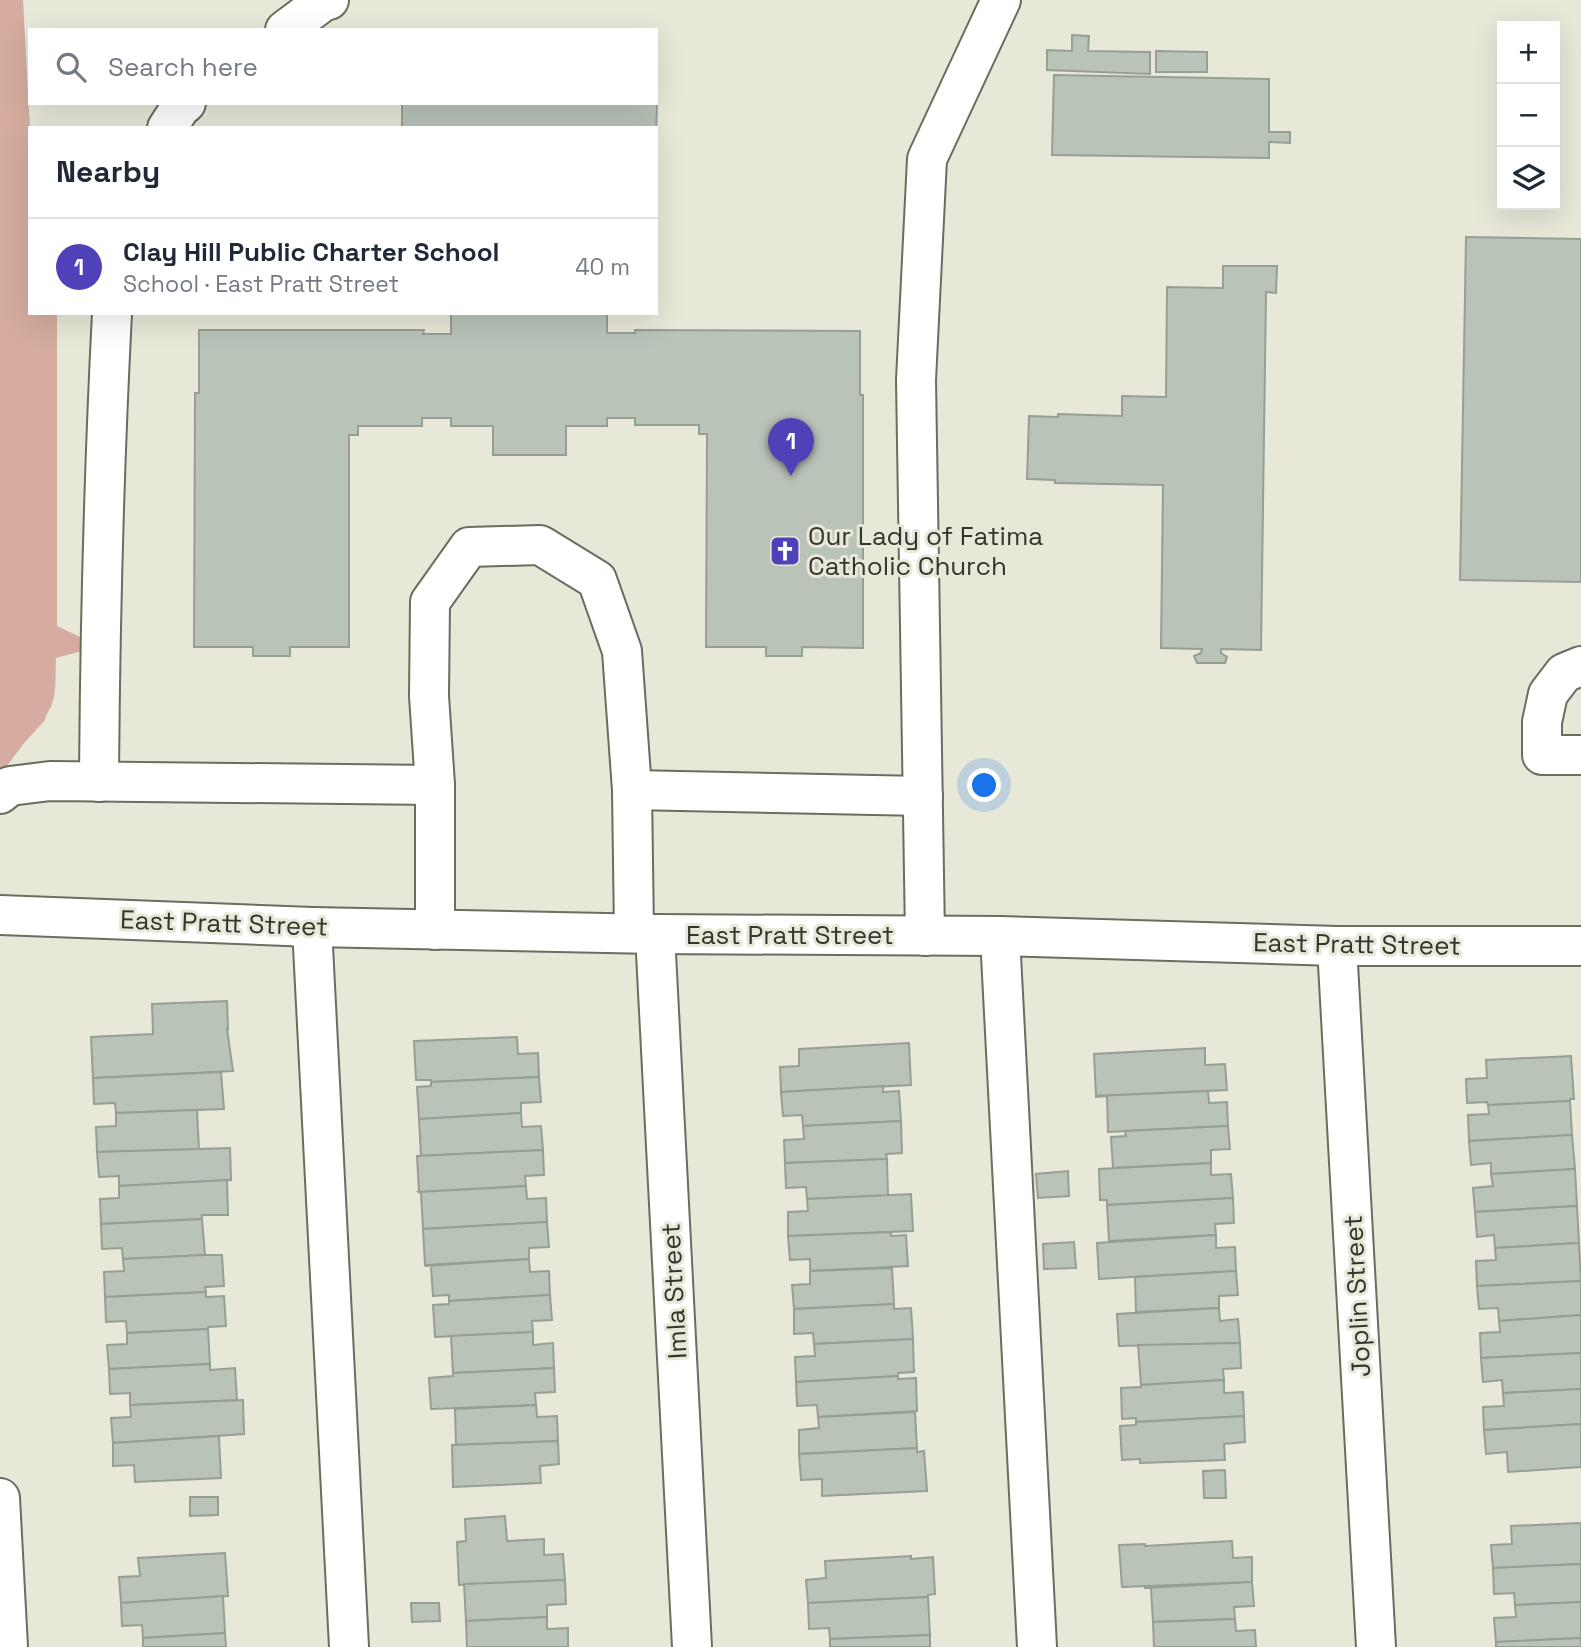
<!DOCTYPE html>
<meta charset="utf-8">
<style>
:root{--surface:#fff;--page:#f6f6f7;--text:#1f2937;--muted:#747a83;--line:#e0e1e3;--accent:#4f42b9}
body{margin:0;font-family:"Space Grotesk",sans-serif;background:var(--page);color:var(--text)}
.controls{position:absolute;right:21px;top:21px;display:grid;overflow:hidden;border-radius:0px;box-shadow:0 7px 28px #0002}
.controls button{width:63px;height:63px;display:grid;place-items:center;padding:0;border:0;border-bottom:2px solid var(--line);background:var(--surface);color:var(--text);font:35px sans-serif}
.you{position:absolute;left:985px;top:786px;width:24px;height:24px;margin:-18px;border:5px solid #fff;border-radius:50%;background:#1a73e8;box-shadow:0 0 0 10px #1a73e833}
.badge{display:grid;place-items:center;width:46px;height:46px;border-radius:50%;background:var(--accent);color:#fff;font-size:23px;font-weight:700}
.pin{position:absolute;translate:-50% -58px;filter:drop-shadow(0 2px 4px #0008)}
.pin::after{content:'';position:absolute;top:37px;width:24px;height:21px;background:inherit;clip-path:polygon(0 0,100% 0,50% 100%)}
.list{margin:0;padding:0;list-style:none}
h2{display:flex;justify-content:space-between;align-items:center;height:91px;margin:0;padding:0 28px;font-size:30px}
h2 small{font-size:23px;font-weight:400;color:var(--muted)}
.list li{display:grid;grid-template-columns:46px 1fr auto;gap:21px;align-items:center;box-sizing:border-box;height:98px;padding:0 28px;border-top:2px solid var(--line)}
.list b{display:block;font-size:26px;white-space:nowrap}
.list p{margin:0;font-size:23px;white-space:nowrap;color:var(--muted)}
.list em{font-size:23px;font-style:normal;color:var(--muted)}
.icon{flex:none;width:38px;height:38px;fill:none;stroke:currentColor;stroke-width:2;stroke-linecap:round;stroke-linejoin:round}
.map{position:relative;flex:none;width:1581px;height:1647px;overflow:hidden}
.search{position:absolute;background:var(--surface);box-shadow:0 7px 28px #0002;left:28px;top:28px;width:630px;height:77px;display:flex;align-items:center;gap:18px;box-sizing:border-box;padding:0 24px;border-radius:0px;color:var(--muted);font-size:26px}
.panel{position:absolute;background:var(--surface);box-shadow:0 7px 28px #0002;left:28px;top:126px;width:630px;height:189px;border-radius:0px}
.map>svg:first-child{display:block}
.green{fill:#d5ac9f}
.building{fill:#b9c3b8;stroke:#969f94;stroke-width:2}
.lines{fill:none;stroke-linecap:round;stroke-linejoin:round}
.minor-casing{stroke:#6c6c5f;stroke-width:42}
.minor{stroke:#fff;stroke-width:38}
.labels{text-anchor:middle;stroke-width:6;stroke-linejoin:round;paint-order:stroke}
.poi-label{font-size:26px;fill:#35352f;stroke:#e8e8d9;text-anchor:start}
.street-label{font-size:26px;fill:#35352f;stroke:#e8e8d9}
</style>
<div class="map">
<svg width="1581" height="1647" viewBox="0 0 1581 1647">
<rect width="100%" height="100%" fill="#e8e8d9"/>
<path class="green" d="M0,0H23L30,128V313H57V626L82,638V651L56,658C55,673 57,690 52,704C50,710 46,714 45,720L25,742L0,775Z"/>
<g class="building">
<path d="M1072,35L1089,36L1088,51L1150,52V74L1047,70V50L1072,51Z"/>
<path d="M1156,51L1207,52V72H1156Z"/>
<path d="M1054,75L1269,79V132H1290V143L1269,142V158L1052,155Z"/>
<path d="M402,104H657L656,138V128H402Z"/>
<path d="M1466,237L1581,239V582L1460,580Z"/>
<path d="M1223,266H1277L1276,293L1266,292L1261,650L1221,649V653L1227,657L1225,663H1197L1194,656L1201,653L1202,649L1161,648L1163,485L1055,483V480L1027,479L1029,416L1058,417V414L1122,416V396L1166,397L1167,287L1223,288Z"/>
<path d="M451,313H607V333H635V330L860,331V395H863V648L802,647V656H766V647H706L707,434H699V425H635V418H607V426H566V455H493V426H451V418H422V426H358V435H349V647H290V656H253V647H194L195,393H199V330H424L423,334H451Z"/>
<path d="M227,1001L228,1029H227L233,1071L93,1078L91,1037L153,1034L152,1004Z"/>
<path d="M517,1037L518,1054L538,1053L539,1077L431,1082V1080H416L414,1041Z"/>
<path d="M909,1043L911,1085L781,1092L780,1067L799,1066V1049Z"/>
<path d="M1205,1048V1065L1225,1064L1227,1090L1096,1096L1094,1054Z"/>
<path d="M1571,1056L1574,1099H1570V1101L1488,1105L1487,1102L1467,1103L1466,1079L1487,1078L1486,1060Z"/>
<path d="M221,1072L224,1109L116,1113L115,1103L94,1104L93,1078Z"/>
<path d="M539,1077L541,1102L521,1103V1113L419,1119L417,1087L431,1086V1082Z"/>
<path d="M883,1086V1092L899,1091L901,1121L803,1126L802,1115L783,1116L781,1092Z"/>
<path d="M1208,1091L1209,1103L1227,1102L1228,1126L1108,1132L1107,1096L1096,1097V1096Z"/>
<path d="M1570,1101L1572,1135L1469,1141L1468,1115L1489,1114L1488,1105Z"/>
<path d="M197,1110L199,1150L97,1152L96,1127L116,1126V1113Z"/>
<path d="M521,1113L522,1127L541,1126L543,1150L421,1156L419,1119Z"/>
<path d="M901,1121L902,1153L886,1154L887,1159L785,1163L784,1140L804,1139L803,1126Z"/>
<path d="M1228,1126L1230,1149L1211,1150V1163L1113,1168L1111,1137L1126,1136L1125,1131Z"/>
<path d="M1572,1135L1575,1169L1491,1174V1163L1471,1165L1469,1141Z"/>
<path d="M230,1148L231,1180L119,1186V1176L99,1177L97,1152Z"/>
<path d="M543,1150L544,1175L525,1176L526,1186L419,1192L417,1156Z"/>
<path d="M887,1159L888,1196L807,1199L806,1187L786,1188L785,1163Z"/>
<path d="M1211,1163V1175L1231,1174L1233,1198L1107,1205V1200H1100L1099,1169Z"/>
<path d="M1575,1169L1577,1206L1475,1212L1473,1188L1493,1186L1491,1174Z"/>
<path d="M1068,1171L1069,1196L1038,1198L1036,1174Z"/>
<path d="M227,1180L228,1215H202V1219L101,1224L100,1199L119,1198V1186Z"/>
<path d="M526,1186L527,1199L546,1198L547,1222L423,1229L421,1193L419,1192Z"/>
<path d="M911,1194L913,1231L788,1236V1212L808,1211L807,1199Z"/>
<path d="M1233,1198L1234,1223L1215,1224L1216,1235L1109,1241L1107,1205Z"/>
<path d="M1577,1206L1579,1243L1495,1248L1494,1235L1477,1237L1475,1212Z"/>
<path d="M202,1219L205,1255L123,1259L122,1248L102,1249L101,1224Z"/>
<path d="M547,1222L549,1247L529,1248V1259L425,1265L423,1229Z"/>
<path d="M891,1232V1236L906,1235L908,1266L810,1271V1259L790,1260L788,1236Z"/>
<path d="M1216,1235V1248L1235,1247L1236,1271L1099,1279L1097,1243Z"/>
<path d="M1074,1242L1076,1268L1044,1269L1043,1244Z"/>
<path d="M1579,1243L1581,1281L1477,1286L1476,1261L1496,1260L1495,1248Z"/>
<path d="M205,1255H222L224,1286L205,1287L206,1292L105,1297L104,1272L124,1271L123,1259Z"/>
<path d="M529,1259L530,1272L549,1271L550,1295L449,1301V1295L433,1296L431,1266H425Z"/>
<path d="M892,1268L894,1304L794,1309L792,1285L810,1284V1271Z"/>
<path d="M1236,1271L1238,1295L1219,1296V1308L1136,1312L1135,1277Z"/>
<path d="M1581,1281V1315L1499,1321L1498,1308L1479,1309L1477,1286Z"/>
<path d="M206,1292V1297L224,1296L226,1326L208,1327V1329L127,1333L126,1321L106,1322L105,1297Z"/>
<path d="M550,1295L552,1320L532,1321L533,1332L435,1337L433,1305L449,1304V1301Z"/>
<path d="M894,1304V1309L911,1308L913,1339L814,1344L813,1333L794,1334V1309Z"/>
<path d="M1219,1308L1220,1321L1238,1319L1240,1343L1119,1346L1117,1314Z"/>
<path d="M1581,1315V1353L1481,1358L1480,1333L1500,1332L1499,1321Z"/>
<path d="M208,1329L210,1364L109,1369L107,1345L127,1344V1333Z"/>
<path d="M533,1332V1345L553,1343L554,1368L453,1373L451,1336Z"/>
<path d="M913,1339L914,1372L898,1373V1376L796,1382L795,1357L815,1356L814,1344Z"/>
<path d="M1240,1343L1241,1368L1223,1369L1224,1380L1141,1385L1138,1345Z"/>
<path d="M1581,1353V1389L1503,1393L1502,1380L1483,1382L1481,1358Z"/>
<path d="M210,1364V1370L235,1368L237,1400L130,1405V1393L110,1394L109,1369Z"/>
<path d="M554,1368L555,1392L535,1393L536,1405L431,1409L429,1378L453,1376V1373Z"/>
<path d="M898,1376V1379L916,1378L917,1411L818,1417L817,1405L797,1406L796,1382Z"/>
<path d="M1224,1380V1393L1243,1392L1244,1416L1136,1422V1418L1122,1419L1121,1388L1141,1387V1385Z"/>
<path d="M1581,1389V1424L1484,1430L1483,1407L1504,1406L1503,1393Z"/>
<path d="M243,1400L244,1434L113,1443L111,1418L131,1417L130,1405Z"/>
<path d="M536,1405L537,1417L557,1416L558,1441L456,1445L455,1409Z"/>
<path d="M915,1412L917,1448L799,1454V1430L819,1428L818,1417Z"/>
<path d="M1244,1416L1245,1442L1224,1444L1225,1460L1140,1463V1459L1122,1460L1120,1426L1136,1425V1422Z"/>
<path d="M1581,1424V1467L1508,1472L1507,1452L1486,1454L1484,1430Z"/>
<path d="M219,1436L221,1478L135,1482L134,1465L113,1466V1443Z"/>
<path d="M558,1441L559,1464L540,1466L541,1483L453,1487L452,1445Z"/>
<path d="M917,1448V1452L924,1451L927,1491L822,1496V1479L801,1480L799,1454Z"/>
<path d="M1225,1470L1226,1498H1204L1203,1471Z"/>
<path d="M190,1497H218V1515L190,1516Z"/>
<path d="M505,1516L507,1541L544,1539V1555L563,1554L565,1580L459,1585L457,1542L466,1541L465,1519Z"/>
<path d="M1581,1523V1564L1493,1568L1491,1545L1512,1544L1511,1526Z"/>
<path d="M1232,1541L1233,1558L1252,1557V1582L1122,1587L1119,1545L1145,1544V1546Z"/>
<path d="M225,1553L228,1596L121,1603L119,1577L140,1576L138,1558Z"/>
<path d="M911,1556V1559L933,1557L935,1594L928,1595V1597L808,1603L806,1580L826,1578L825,1561Z"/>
<path d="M1581,1564V1602L1515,1605L1514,1593L1494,1594L1493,1568Z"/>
<path d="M565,1580L566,1604L547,1605V1617L466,1621L464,1584Z"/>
<path d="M1252,1582L1254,1606L1234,1607L1235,1619L1153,1622L1151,1588H1144Z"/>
<path d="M223,1596L225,1633L143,1638L142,1625L122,1626L121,1603Z"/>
<path d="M928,1597L930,1635L830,1639L829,1628L809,1629L808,1603Z"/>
<path d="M1581,1602V1638L1496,1642L1494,1618L1516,1617L1515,1605Z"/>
<path d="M411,1603H439L440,1621L412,1622Z"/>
<path d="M547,1617V1629L568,1628V1647H467L466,1621Z"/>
<path d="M1235,1619L1236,1631L1255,1630L1256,1647H1154L1153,1622Z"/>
<path d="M225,1633L226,1647H143V1638Z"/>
<path d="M930,1635V1647H830V1639Z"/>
<path d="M1581,1638V1647H1496V1642Z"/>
</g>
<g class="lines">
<g class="minor-casing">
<g id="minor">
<path d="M285,30L324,1L329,0"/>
<path d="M167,128L180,108L186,103"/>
<path d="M1581,666L1564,673L1548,694L1542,722V755H1581"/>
<path d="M99,782C100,626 104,469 112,313"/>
<path d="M632,790L923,796"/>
<path d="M0,794L10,786L50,781L435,785"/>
<path d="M0,915L312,927L655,934L1000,936L1337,946H1581"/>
<path d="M312,927L349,1647"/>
<path d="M435,930V785L429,696L430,602L469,547L540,545L597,580L622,651L632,790L634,933"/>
<path d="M655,934L692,1647"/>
<path d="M925,936L916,380L927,159L1001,0"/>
<path d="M1000,936L1037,1647"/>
<path d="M1337,946L1376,1647"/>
<path d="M0,1498L8,1647"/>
</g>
</g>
<use href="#minor" class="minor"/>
</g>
<defs>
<g id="church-square" transform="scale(1.575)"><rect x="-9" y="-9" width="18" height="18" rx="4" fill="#4f42b9" stroke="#e8e8d9"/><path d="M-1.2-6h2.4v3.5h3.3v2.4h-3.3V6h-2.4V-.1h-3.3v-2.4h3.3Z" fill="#fff"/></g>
</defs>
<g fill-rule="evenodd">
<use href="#church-square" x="785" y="551"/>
</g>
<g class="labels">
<g class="poi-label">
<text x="808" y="545">Our Lady of Fatima<tspan x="808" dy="30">Catholic Church</tspan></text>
</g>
<g class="street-label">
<text transform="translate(224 923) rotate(2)" y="9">East Pratt Street</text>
<text x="790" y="944">East Pratt Street</text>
<text transform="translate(1357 944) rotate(1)" y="9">East Pratt Street</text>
<text transform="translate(674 1291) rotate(-93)" y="9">Imla Street</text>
<text transform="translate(1357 1296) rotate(-93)" y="9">Joplin Street</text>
</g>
</g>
</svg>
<div class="controls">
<button>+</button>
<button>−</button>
<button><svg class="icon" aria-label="layers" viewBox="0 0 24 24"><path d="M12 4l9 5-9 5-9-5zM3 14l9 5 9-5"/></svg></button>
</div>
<div class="you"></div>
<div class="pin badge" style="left:791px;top:476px">1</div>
<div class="search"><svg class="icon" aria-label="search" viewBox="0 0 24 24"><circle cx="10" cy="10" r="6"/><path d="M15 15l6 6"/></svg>Search here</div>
<section class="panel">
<h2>Nearby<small></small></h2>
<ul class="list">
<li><span class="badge">1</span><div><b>Clay Hill Public Charter School</b><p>School · East Pratt Street</p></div><em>40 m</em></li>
</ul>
</section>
</div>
